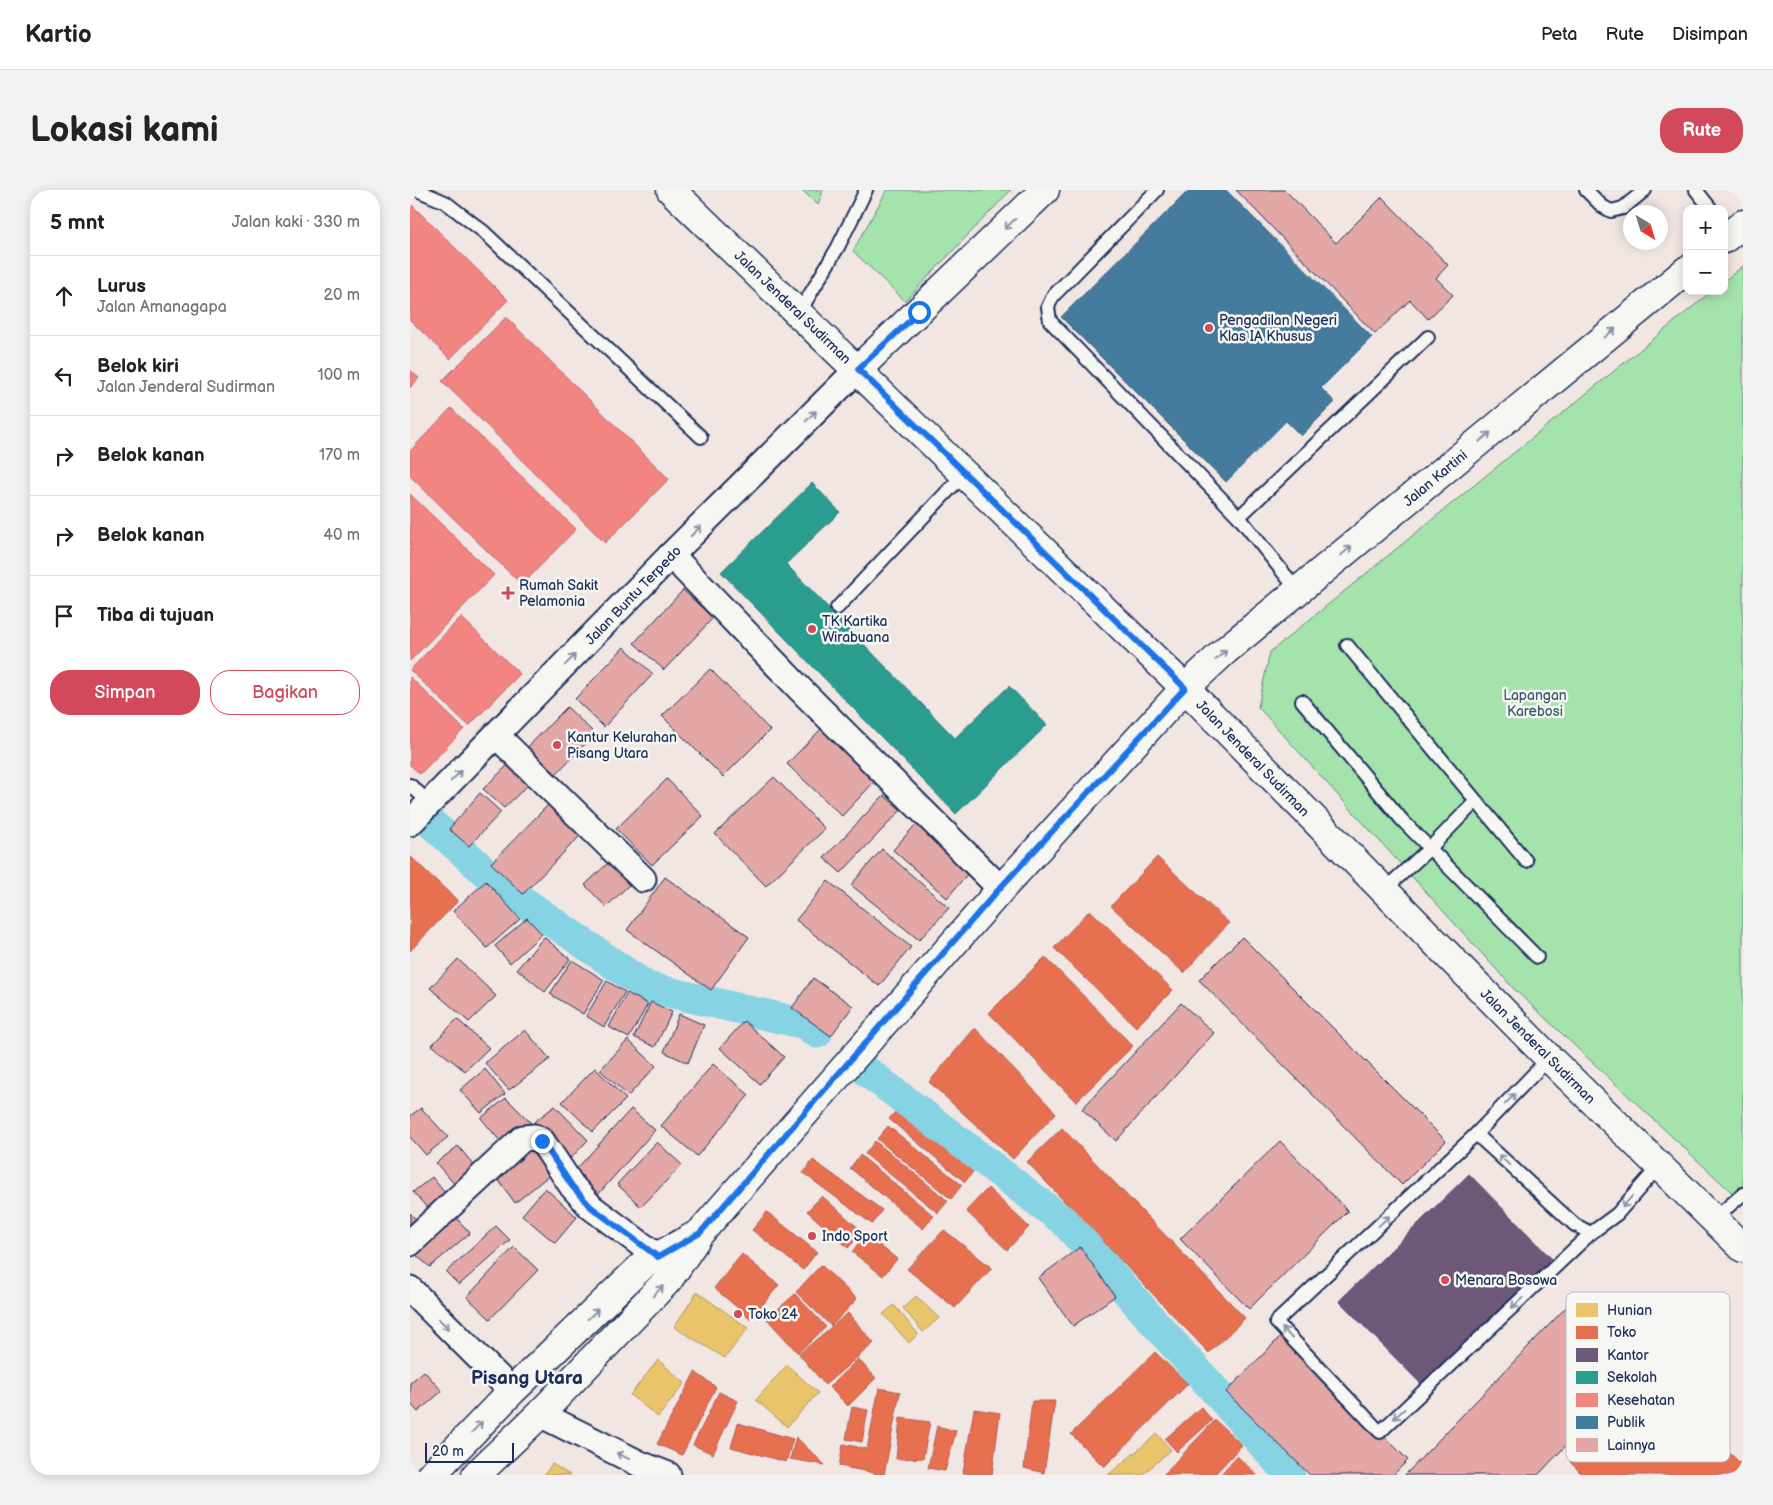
<!DOCTYPE html>
<html lang="id">
<meta charset="utf-8">
<style>
:root{--surface:#fff;--page:#f2f2f2;--text:#222;--muted:#767676;--line:#e0e0e0;--accent:#d1495b}
body{margin:0;font-family:"Balsamiq Sans",sans-serif;background:var(--page);color:var(--text)}
.controls{position:absolute;right:15px;top:15px;display:grid;overflow:hidden;border-radius:10px;box-shadow:0 2px 12px #0003}
.controls button{width:45px;height:45px;display:grid;place-items:center;padding:0;border:0;border-bottom:1px solid var(--line);background:var(--surface);color:var(--text);font:25px sans-serif}
.compass{position:absolute;left:1213px;top:15px;width:45px;height:45px;border-radius:50%;background:var(--surface);box-shadow:0 2px 12px #0003;rotate:142deg}
.scale{position:absolute;left:15px;bottom:12px;width:89px;box-sizing:border-box;padding-left:5px;border:2px solid #1b2f5e;border-top:0;font-size:14px;line-height:18px;white-space:nowrap;color:#1b2f5e;-webkit-text-stroke:4px #f6f6f2;paint-order:stroke}
.stop{position:absolute;width:15px;height:15px;margin:-11px;border:4px solid #1a73e8;border-radius:50%;background:#fff}
.stop.end{background:#1a73e8;border-color:#fff;box-shadow:0 1px 5px #0008}
.list{margin:0;padding:0;list-style:none}
h2{display:flex;justify-content:space-between;align-items:center;height:65px;margin:0;padding:0 20px;font-size:21px}
h2 small{font-size:16px;font-weight:400;color:var(--muted)}
.list li{display:grid;grid-template-columns:32px 1fr auto;gap:15px;align-items:center;box-sizing:border-box;height:80px;padding:0 20px;border-top:1px solid var(--line)}
.list b{display:block;font-size:19px;white-space:nowrap}
.list p{margin:0;font-size:16px;white-space:nowrap;color:var(--muted)}
.list em{font-size:16px;font-style:normal;color:var(--muted)}
.actions{display:flex;gap:10px;padding:15px 20px}
.actions a{flex:1;padding:11px 0;border:1px solid var(--accent);border-radius:20px;text-align:center;font-size:18px;color:var(--accent)}
.actions .main{background:var(--accent);color:#fff}
.icon{flex:none;width:28px;height:28px;fill:none;stroke:currentColor;stroke-width:2;stroke-linecap:round;stroke-linejoin:round}
.map{position:relative;flex:none;width:1333px;height:1285px;overflow:hidden;border-radius:20px}
header{display:flex;align-items:center;gap:30px;box-sizing:border-box;height:70px;padding:0 25px;background:var(--surface);border-bottom:1px solid var(--line)}
header strong{font-size:24px}
nav{display:flex;gap:28px;margin-inline-start:auto;font-size:18px}
.intro{display:flex;align-items:center;justify-content:space-between;box-sizing:border-box;height:120px;padding:0 30px}
h1{margin:0;font-size:35px}
.button{padding:12px 22px;border-radius:20px;background:var(--accent);color:#fff;font-size:18px;font-weight:700}
main{display:flex;gap:30px;padding:0 30px}
aside{flex:1;background:var(--surface);border-radius:20px;box-shadow:0 2px 12px #0003}
.map>svg:first-child{display:block}
.green{fill:#a4e3ab;stroke:#608984}
.homes{fill:#e9c46a;stroke:#ab9766}
.shops{fill:#e76f51;stroke:#aa5c55}
.offices{fill:#6d597a;stroke:#544c72}
.schools{fill:#2a9d8f;stroke:#267c80}
.health{fill:#f28482;stroke:#b26a77}
.public{fill:#457b9d;stroke:#38648a}
.lines{fill:none;stroke-linecap:round;stroke-linejoin:round}
.canal{stroke:#85d3e3;stroke-width:31}
.building{fill:#e3a8a5;stroke:#1b2f5e}
.lane-casing{stroke:#1b2f5e;stroke-width:16}
.street-casing{stroke:#1b2f5e;stroke-width:29}
.secondary-casing{stroke:#1b2f5e;stroke-width:31}
.primary-casing{stroke:#1b2f5e;stroke-width:31}
.lane{stroke:#f6f6f2;stroke-width:12}
.street{stroke:#f6f6f2;stroke-width:25}
.secondary{stroke:#f6f6f2;stroke-width:28}
.primary{stroke:#f6f6f2;stroke-width:28}
.oneway{stroke:#8892a8}
.route{stroke:#1a73e8;stroke-width:6}
.poi-dot{fill:#d1495b;stroke:#f6f6f2;stroke-width:2}
.labels{text-anchor:middle;stroke-width:5;stroke-linejoin:round;paint-order:stroke}
.street-label{font-size:14px;fill:#1b2f5e;stroke:#f6f6f2}
.poi-label{font-size:14px;fill:#1b2f5e;stroke:#f6f6f2;text-anchor:start}
.park-label{font-size:14px;fill:#3d5c71;stroke:#f6f6f2}
.district-label{font-size:19px;font-weight:bold;fill:#1b2f5e;stroke:#f6f6f2}
.key{fill:#f6f6f2;stroke:#b4bac6;stroke-width:1}
.key-label{font-size:14px;fill:#1b2f5e}
</style>
<header>
<strong>Kartio</strong>
<nav><a>Peta</a><a>Rute</a><a>Disimpan</a></nav>
</header>
<div class="intro"><h1>Lokasi kami</h1><a class="button">Rute</a></div>
<main>
<aside>
<h2>5 mnt<small>Jalan kaki · 330 m</small></h2>
<ul class="list">
<li><svg class="icon" aria-label="ahead" viewBox="0 0 24 24"><path d="M12 20V5M6 11l6-6 6 6"/></svg><div><b>Lurus</b><p>Jalan Amanagapa</p></div><em>20 m</em></li>
<li><svg class="icon" aria-label="left" viewBox="0 0 24 24"><path d="M17 20v-9H6M10 6l-5 5 5 5"/></svg><div><b>Belok kiri</b><p>Jalan Jenderal Sudirman</p></div><em>100 m</em></li>
<li><svg class="icon" aria-label="right" viewBox="0 0 24 24"><path d="M7 20v-9h11M14 6l5 5-5 5"/></svg><div><b>Belok kanan</b></div><em>170 m</em></li>
<li><svg class="icon" aria-label="right" viewBox="0 0 24 24"><path d="M7 20v-9h11M14 6l5 5-5 5"/></svg><div><b>Belok kanan</b></div><em>40 m</em></li>
<li><svg class="icon" aria-label="arrive" viewBox="0 0 24 24"><path d="M6 21V4h12l-3 4 3 4H6"/></svg><div><b>Tiba di tujuan</b></div></li>
</ul>
<div class="actions"><a class="main">Simpan</a><a>Bagikan</a></div>
</aside>
<div class="map">
<svg width="1333" height="1285" viewBox="0 0 1333 1285">
<rect width="100%" height="100%" fill="#f2e6e3"/>
<filter id="ink" filterUnits="userSpaceOnUse"><feTurbulence type="fractalNoise" baseFrequency=".02" numOctaves="2"/><feDisplacementMap in="SourceGraphic" scale="10" xChannelSelector="R" yChannelSelector="G"/><feConvolveMatrix kernelMatrix="1 2 1 2 8 2 1 2 1" color-interpolation-filters="sRGB"/></filter>
<g filter="url(#ink)">
<g class="green">
<path d="M392,0H413L408,15Z"/>
<path d="M477,0H601L495,111L443,61Z"/>
<path d="M1333,76V1013L1104,799L848,517L860,462L1302,101H1314V91Z"/>
</g>
<g class="homes">
<path d="M287,1102L338,1138L315,1168L264,1137Z"/>
<path d="M506,1106L529,1128L513,1142L493,1118Z"/>
<path d="M484,1115L508,1144L499,1153L473,1124Z"/>
<path d="M248,1170L275,1193L248,1227L220,1205Z"/>
<path d="M377,1175L408,1203L377,1237L346,1210Z"/>
<path d="M747,1244L761,1260L732,1285H698Z"/>
<path d="M142,1274L160,1285H134Z"/>
</g>
<g class="shops">
<path d="M0,666L48,711L0,761Z"/>
<path d="M747,667L819,733L774,783L701,716Z"/>
<path d="M680,720L763,800L726,837L644,758Z"/>
<path d="M635,767L723,856L666,912L579,823Z"/>
<path d="M565,838L646,923L603,969L519,892Z"/>
<path d="M491,915L566,978L555,992L479,929Z"/>
<path d="M478,936L552,995L541,1009L467,949Z"/>
<path d="M652,938L835,1128L799,1163L617,972Z"/>
<path d="M465,951L538,1011L528,1023L455,964Z"/>
<path d="M450,965L524,1026L513,1039L440,978Z"/>
<path d="M403,970L472,1020L462,1034L393,983Z"/>
<path d="M578,998L619,1037L597,1060L556,1021Z"/>
<path d="M412,1006L453,1042L438,1058L397,1021Z"/>
<path d="M357,1022L407,1062L393,1080L342,1040Z"/>
<path d="M534,1040L582,1078L545,1118L497,1079Z"/>
<path d="M455,1044L487,1069L473,1086L442,1062Z"/>
<path d="M332,1064L369,1095L341,1129L304,1098Z"/>
<path d="M411,1075L447,1109L421,1136L386,1102Z"/>
<path d="M385,1104L416,1137L388,1163L357,1129Z"/>
<path d="M438,1123L464,1153L415,1195L389,1164Z"/>
<path d="M745,1162L778,1194L694,1277L661,1244Z"/>
<path d="M448,1169L466,1188L438,1216L419,1197Z"/>
<path d="M285,1182L306,1197L272,1265L247,1254Z"/>
<path d="M1244,1187L1333,1276V1285H1173L1160,1272Z"/>
<path d="M469,1198L490,1202L474,1285L429,1276L433,1254L457,1259Z"/>
<path d="M309,1202L328,1211L303,1264L283,1255Z"/>
<path d="M622,1211H645L634,1283L614,1278Z"/>
<path d="M442,1217L458,1220L452,1252L436,1249Z"/>
<path d="M791,1217L802,1230L767,1262L755,1249Z"/>
<path d="M564,1219L590,1223L582,1285L553,1283Z"/>
<path d="M490,1228L520,1232L513,1268L486,1269Z"/>
<path d="M805,1230L832,1255L804,1285H753Z"/>
<path d="M328,1233L383,1249L376,1272L321,1257Z"/>
<path d="M527,1236L546,1241L535,1281L518,1278Z"/>
<path d="M386,1247L415,1275L380,1269Z"/>
<path d="M827,1266L847,1285H810Z"/>
</g>
<path class="offices" d="M1059,984L1142,1069L1012,1195L929,1111Z"/>
<path class="schools" d="M402,293L430,322L376,374L545,548L599,496L637,535L546,624L311,382Z"/>
<g class="health">
<path d="M0,13L98,110L40,169L0,130Z"/>
<path d="M96,127L259,289L195,353L32,191Z"/>
<path d="M0,180L9,188L0,198Z"/>
<path d="M41,218L166,339L112,395L0,286V261Z"/>
<path d="M0,304L84,385L0,471Z"/>
<path d="M51,427L110,484L59,536L0,480Z"/>
<path d="M0,487L54,539L10,584L0,575Z"/>
</g>
<path class="public" d="M779,0H816L962,147L911,198L925,212L891,246L876,231L816,292L651,127Z"/>
<g class="lines">
<g class="canal">
<path d="M22,634L92,697L237,797L395,834L407,843"/>
<path d="M455,880L655,1032L880,1285"/>
</g>
</g>
<g class="building">
<path d="M826,0H875L926,53L972,7L1038,75L1026,88L1043,105L1018,129L1000,110L965,144Z"/>
<path d="M273,400L303,428L254,480L224,453Z"/>
<path d="M214,457L243,484L194,537L165,509Z"/>
<path d="M300,479L360,540L313,587L252,526Z"/>
<path d="M157,517L185,544L137,593L109,566Z"/>
<path d="M411,539L465,591L432,626L377,574Z"/>
<path d="M101,572L121,592L94,618L73,599Z"/>
<path d="M364,587L415,639L356,696L305,644Z"/>
<path d="M257,589L293,626L242,675L206,639Z"/>
<path d="M70,603L91,622L59,656L39,639Z"/>
<path d="M474,605L491,620L431,683L414,668Z"/>
<path d="M139,614L171,645L113,704L81,673Z"/>
<path d="M507,633L561,680L537,708L483,660Z"/>
<path d="M472,659L539,718L509,750L441,695Z"/>
<path d="M200,671L221,693L196,717L175,695Z"/>
<path d="M255,687L339,747L301,800L217,740Z"/>
<path d="M76,691L110,729L77,758L43,721Z"/>
<path d="M418,691L501,757L469,796L386,730Z"/>
<path d="M117,728L132,744L100,773L85,756Z"/>
<path d="M134,747L160,769L135,802L107,779Z"/>
<path d="M832,747L1036,951L992,995L789,790Z"/>
<path d="M48,769L86,806L59,832L20,798Z"/>
<path d="M162,770L194,790L173,824L140,804Z"/>
<path d="M403,788L443,816L421,846L382,818Z"/>
<path d="M197,791L215,802L194,837L176,826Z"/>
<path d="M217,803L238,814L219,848L199,837Z"/>
<path d="M241,812L262,822L245,857L224,847Z"/>
<path d="M771,813L804,843L706,951L672,919Z"/>
<path d="M269,824L294,835L278,873L254,862Z"/>
<path d="M47,829L79,858L55,881L22,855Z"/>
<path d="M334,831L374,867L350,894L310,858Z"/>
<path d="M115,840L140,869L99,900L75,873Z"/>
<path d="M218,850L246,876L218,906L190,880Z"/>
<path d="M303,874L339,905L287,966L251,936Z"/>
<path d="M185,878L216,909L183,942L152,912Z"/>
<path d="M75,879L95,904L71,923L50,900Z"/>
<path d="M96,908L123,935L94,956L71,928Z"/>
<path d="M145,916L178,950L161,968L124,932Z"/>
<path d="M11,918L38,947L16,965L0,947V926Z"/>
<path d="M221,919L245,940L185,1008L160,986Z"/>
<path d="M116,951L142,983L105,1013L82,981Z"/>
<path d="M870,951L938,1021L839,1119L770,1049Z"/>
<path d="M247,952L272,975L231,1017L207,994Z"/>
<path d="M48,956L67,979L46,996L26,973Z"/>
<path d="M22,987L39,1008L22,1023L3,1002Z"/>
<path d="M135,998L167,1027L145,1053L112,1025Z"/>
<path d="M41,1022L60,1043L20,1077L0,1060Z"/>
<path d="M0,1023L12,1036L0,1046Z"/>
<path d="M86,1036L100,1050L49,1095L36,1082Z"/>
<path d="M104,1057L128,1080L80,1129L57,1107Z"/>
<path d="M670,1057L705,1106L663,1136L628,1088Z"/>
<path d="M1164,1109L1233,1175L1128,1285H995Z"/>
<path d="M872,1145L998,1270L983,1285H900L816,1202Z"/>
<path d="M14,1181L32,1201L8,1222L0,1213V1193Z"/>
</g>
<g class="lines">
<g class="lane-casing">
<g id="lane">
<path d="M7,0L35,12L74,42L291,247"/>
<path d="M747,0L643,106L638,117L640,131L829,327"/>
<path d="M1176,0L1192,16L1201,21L1213,18L1235,0"/>
<path d="M1286,0L1301,19"/>
<path d="M389,123L428,57L456,0"/>
<path d="M888,401L829,327L1018,147"/>
<path d="M427,418L554,284"/>
<path d="M937,455L1116,671"/>
<path d="M892,511L992,630L1127,767"/>
<path d="M0,595L20,613"/>
<path d="M974,700L1020,658L1066,611"/>
<path d="M1139,868L1066,944L866,1132L970,1242L1181,1043"/>
<path d="M1066,944L1165,1035L1181,1043L1207,1024L1249,976"/>
<path d="M1304,1029L1333,1004"/>
</g>
</g>
<g class="street-casing">
<g id="street">
<path d="M261,365L391,500L591,699"/>
<path d="M86,545L233,689"/>
<path d="M0,633L261,365L448,179"/>
<path d="M0,1053L113,948L124,947L132,951L162,996L181,1017L248,1067"/>
<path d="M0,1099L102,1201"/>
<path d="M130,1224L230,1274L258,1285"/>
</g>
</g>
<g class="secondary-casing">
<g id="secondary">
<path d="M1314,49L1333,34"/>
<path d="M448,179L635,0"/>
<path d="M21,1285L102,1201L234,1074L290,1043L591,699L775,498L816,460L1277,80"/>
<path d="M66,1285L130,1224L259,1089L286,1049"/>
</g>
</g>
<g class="primary-casing">
<path id="primary" d="M261,0L775,498L1139,868L1333,1058"/>
</g>
<use href="#lane" class="lane"/>
<use href="#street" class="street"/>
<use href="#secondary" class="secondary"/>
<use href="#primary" class="primary"/>
</g>
<defs><path id="oneway-shaft" d="M-6 0H5M1.5-3L5.5 0L1.5 3" fill="none" stroke-width="1.6" stroke-linecap="round" stroke-linejoin="round" transform="scale(1.25)"/></defs>
<g class="oneway">
<use href="#oneway-shaft" transform="translate(600 34) rotate(136)"/>
<use href="#oneway-shaft" transform="translate(1200 143) rotate(-40)"/>
<use href="#oneway-shaft" transform="translate(401 226) rotate(-45)"/>
<use href="#oneway-shaft" transform="translate(1075 247) rotate(-40)"/>
<use href="#oneway-shaft" transform="translate(286 341) rotate(-45)"/>
<use href="#oneway-shaft" transform="translate(936 361) rotate(-40)"/>
<use href="#oneway-shaft" transform="translate(811 465) rotate(-42)"/>
<use href="#oneway-shaft" transform="translate(160 470) rotate(-46)"/>
<use href="#oneway-shaft" transform="translate(46 586) rotate(-46)"/>
<use href="#oneway-shaft" transform="translate(1100 909) rotate(-46)"/>
<use href="#oneway-shaft" transform="translate(1094 970) rotate(-137)"/>
<use href="#oneway-shaft" transform="translate(1217 1012) rotate(131)"/>
<use href="#oneway-shaft" transform="translate(974 1031) rotate(-43)"/>
<use href="#oneway-shaft" transform="translate(248 1101) rotate(-46)"/>
<use href="#oneway-shaft" transform="translate(1107 1113) rotate(137)"/>
<use href="#oneway-shaft" transform="translate(183 1124) rotate(-44)"/>
<use href="#oneway-shaft" transform="translate(34 1134) rotate(45)"/>
<use href="#oneway-shaft" transform="translate(877 1143) rotate(-133)"/>
<use href="#oneway-shaft" transform="translate(989 1224) rotate(137)"/>
<use href="#oneway-shaft" transform="translate(67 1237) rotate(-46)"/>
<use href="#oneway-shaft" transform="translate(213 1266) rotate(-153)"/>
</g>
</g>
<g class="lines" filter="url(#ink)">
<path class="route" d="M132,951L162,996L181,1017L248,1067L290,1043L590,698L775,498L448,179L509,122"/>
</g>
<g class="poi-dot">
<circle cx="799" cy="138" r="5"/>
<path d="M95.5 395.5h5v5h5v5h-5v5h-5v-5h-5v-5h5z"/>
<circle cx="402" cy="439" r="5"/>
<circle cx="147" cy="555" r="5"/>
<circle cx="402" cy="1046" r="5"/>
<circle cx="1035" cy="1090" r="5"/>
<circle cx="328" cy="1124" r="5"/>
</g>
<g class="labels">
<g class="street-label">
<text transform="translate(383 117) rotate(44)" y="5">Jalan Jenderal Sudirman</text>
<text transform="translate(1025 288) rotate(-40)" y="5">Jalan Kartini</text>
<text transform="translate(223 405) rotate(-46)" y="5">Jalan Buntu Terpedo</text>
<text transform="translate(843 568) rotate(46)" y="5">Jalan Jenderal Sudirman</text>
<text transform="translate(1128 856) rotate(45)" y="5">Jalan Jenderal Sudirman</text>
</g>
<g class="poi-label">
<text x="809" y="135">Pengadilan Negeri<tspan x="809" dy="16">Klas IA Khusus</tspan></text>
<text x="109" y="400">Rumah Sakit<tspan x="109" dy="16">Pelamonia</tspan></text>
<text x="412" y="436">TK Kartika<tspan x="412" dy="16">Wirabuana</tspan></text>
<text x="157" y="552">Kantur Kelurahan<tspan x="157" dy="16">Pisang Utara</tspan></text>
<text x="412" y="1051">Indo Sport</text>
<text x="1045" y="1095">Menara Bosowa</text>
<text x="338" y="1129">Toko 24</text>
</g>
<g class="park-label">
<text x="1125" y="510">Lapangan<tspan x="1125" dy="16">Karebosi</tspan></text>
</g>
<g class="district-label">
<text x="117" y="1194">Pisang Utara</text>
</g>
</g>
<rect x="1156" y="1102" width="164" height="170" rx="8" class="key"/>
<rect x="1166" y="1113" width="22" height="14" fill="#e9c46a"/>
<rect x="1166" y="1136" width="22" height="13" fill="#e76f51"/>
<rect x="1166" y="1158" width="22" height="14" fill="#6d597a"/>
<rect x="1166" y="1181" width="22" height="13" fill="#2a9d8f"/>
<rect x="1166" y="1203" width="22" height="14" fill="#f28482"/>
<rect x="1166" y="1226" width="22" height="13" fill="#457b9d"/>
<rect x="1166" y="1248" width="22" height="14" fill="#e3a8a5"/>
<g class="key-label">
<text x="1197" y="1125">Hunian</text>
<text x="1197" y="1147">Toko</text>
<text x="1197" y="1170">Kantor</text>
<text x="1197" y="1192">Sekolah</text>
<text x="1197" y="1215">Kesehatan</text>
<text x="1197" y="1237">Publik</text>
<text x="1197" y="1260">Lainnya</text>
</g>
</svg>
<div class="controls">
<button>+</button>
<button>−</button>
</div>
<svg class="compass" viewBox="-18 -18 36 36"><path d="M0-13l5 13h-10z" fill="#e53935"/><path d="M0 13l5-13h-10z" fill="#767676"/></svg>
<div class="scale">20 m</div>
<div class="stop" style="left:509px;top:122px"></div>
<div class="stop end" style="left:132px;top:951px"></div>
</div>
</main>
